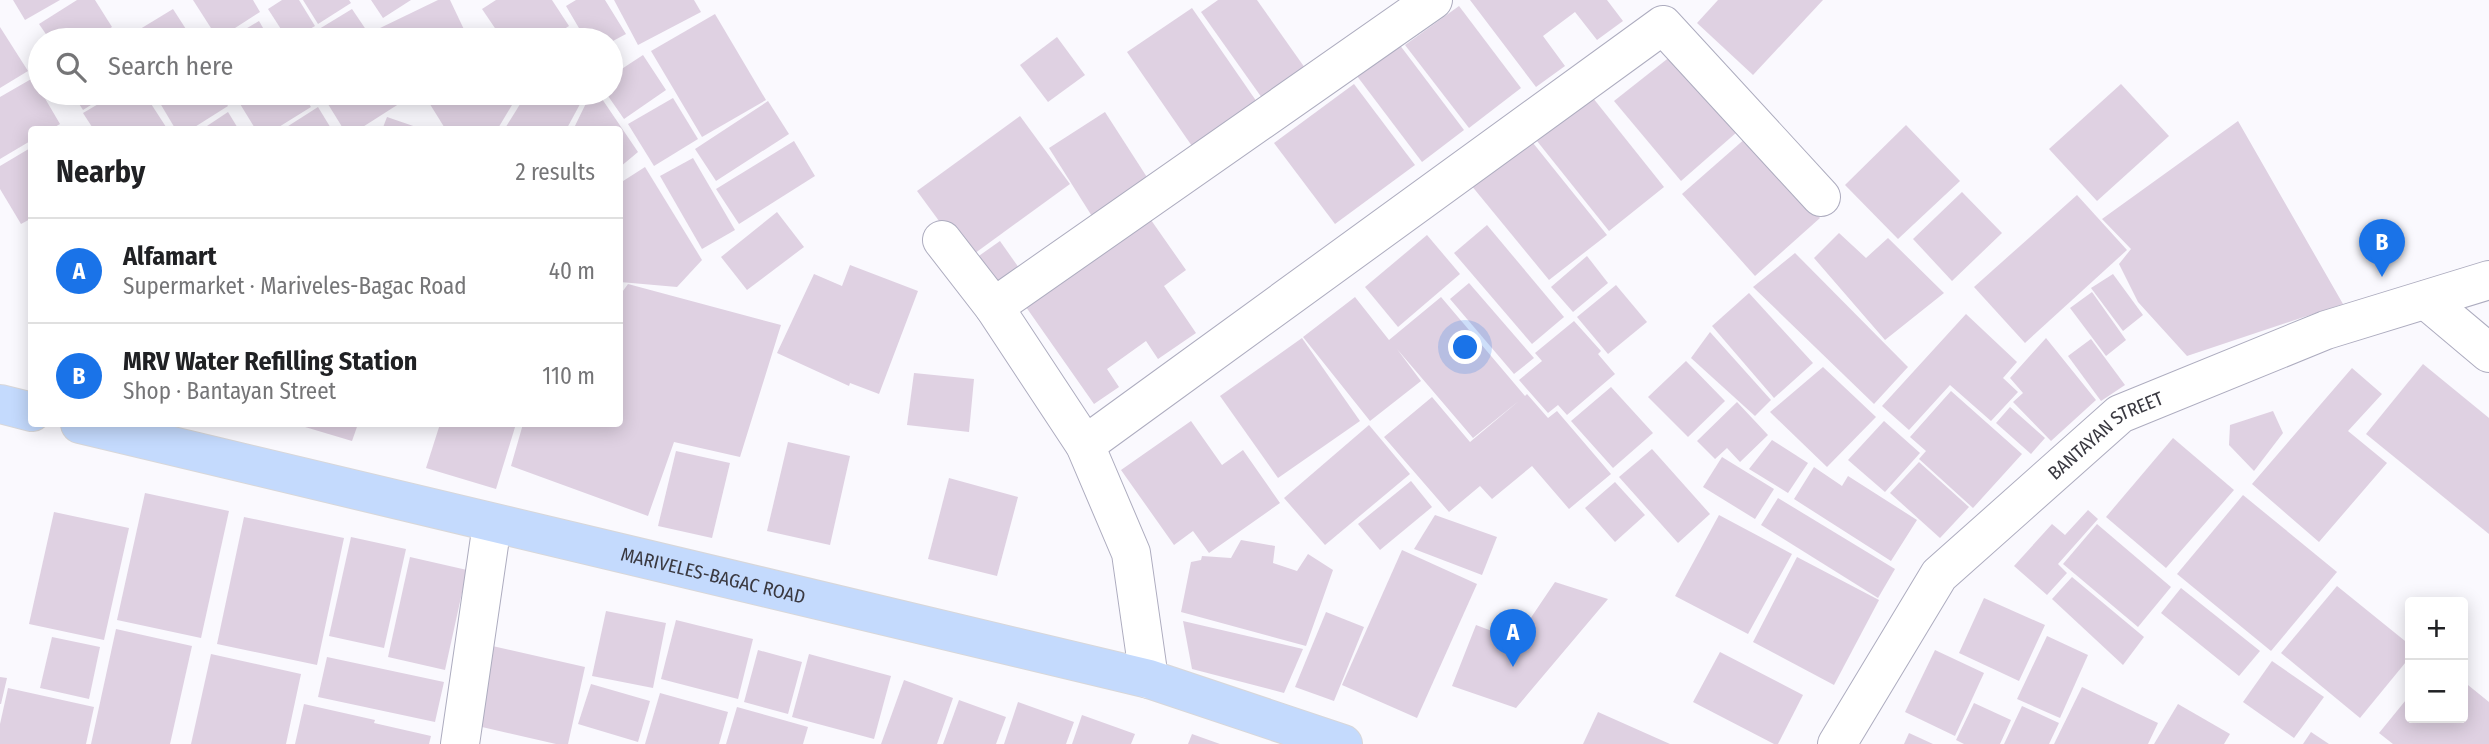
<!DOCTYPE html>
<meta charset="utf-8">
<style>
:root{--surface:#fff;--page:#f6f6f6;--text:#202124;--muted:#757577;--line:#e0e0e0;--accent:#1a73e8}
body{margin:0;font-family:"Fira Sans Condensed",sans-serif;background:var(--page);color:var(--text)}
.controls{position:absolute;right:21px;bottom:21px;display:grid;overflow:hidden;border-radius:7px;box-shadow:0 4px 18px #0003}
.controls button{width:63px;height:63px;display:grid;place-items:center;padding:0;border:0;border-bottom:2px solid var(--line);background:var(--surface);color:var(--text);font:35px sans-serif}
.you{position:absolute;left:1466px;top:348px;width:24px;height:24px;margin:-18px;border:5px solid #fff;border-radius:50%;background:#1a73e8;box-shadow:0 0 0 10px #1a73e833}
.badge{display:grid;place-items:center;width:46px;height:46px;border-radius:50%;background:var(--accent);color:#fff;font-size:23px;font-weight:700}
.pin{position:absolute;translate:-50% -58px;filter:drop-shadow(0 2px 4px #0008)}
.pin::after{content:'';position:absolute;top:37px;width:24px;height:21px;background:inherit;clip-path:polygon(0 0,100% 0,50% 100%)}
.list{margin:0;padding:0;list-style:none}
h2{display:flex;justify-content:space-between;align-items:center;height:91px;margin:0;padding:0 28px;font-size:30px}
h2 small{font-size:23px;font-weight:400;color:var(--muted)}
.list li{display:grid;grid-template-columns:46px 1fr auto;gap:21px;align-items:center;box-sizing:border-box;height:105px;padding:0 28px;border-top:2px solid var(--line)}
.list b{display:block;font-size:26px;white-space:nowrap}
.list p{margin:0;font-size:23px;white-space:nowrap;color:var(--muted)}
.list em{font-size:23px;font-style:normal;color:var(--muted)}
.icon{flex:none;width:38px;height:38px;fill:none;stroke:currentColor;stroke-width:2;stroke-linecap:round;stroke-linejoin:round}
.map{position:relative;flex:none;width:2489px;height:744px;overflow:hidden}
.search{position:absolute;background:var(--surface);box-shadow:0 4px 18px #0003;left:28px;top:28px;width:595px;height:77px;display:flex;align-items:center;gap:18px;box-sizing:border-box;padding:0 24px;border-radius:38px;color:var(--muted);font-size:26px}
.panel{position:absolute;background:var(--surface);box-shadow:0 4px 18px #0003;left:28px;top:126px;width:595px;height:301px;border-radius:7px}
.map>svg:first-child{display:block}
.building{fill:#dfd1e2}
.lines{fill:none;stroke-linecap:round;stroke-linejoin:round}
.minor-casing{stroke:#adacbf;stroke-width:40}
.major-casing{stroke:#d8d7d9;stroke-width:40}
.minor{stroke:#fff;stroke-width:38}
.major{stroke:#c4dafd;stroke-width:38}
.labels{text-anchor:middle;stroke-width:6;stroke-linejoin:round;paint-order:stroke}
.street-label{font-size:19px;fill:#3a3941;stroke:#faf9fe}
</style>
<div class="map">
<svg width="2489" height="744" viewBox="0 0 2489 744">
<rect width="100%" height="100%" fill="#faf9fe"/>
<g class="building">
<path d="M13,0H60L25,20Z"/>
<path d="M77,0H95L112,27L92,40H50L39,24Z"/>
<path d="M193,0H253L260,12L218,39Z"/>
<path d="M282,0H299L315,26L292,40H288L268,9Z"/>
<path d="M303,0H349L351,3L318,24Z"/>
<path d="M371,0H411L383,18Z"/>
<path d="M438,0H450L469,40H384L378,29Z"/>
<path d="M496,0H552L569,26L547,40H503L482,9Z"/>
<path d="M576,0H605L626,34L611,42V40H586L566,6Z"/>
<path d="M614,0H694L701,12L638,45Z"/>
<path d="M1218,0H1257L1305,68L1262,98L1201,12Z"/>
<path d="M1470,0H1607L1623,21L1597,40L1575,12L1543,36L1565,66L1536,87Z"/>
<path d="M1718,0H1823L1753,75L1697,23Z"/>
<path d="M1459,6L1521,88L1469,128L1405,45Z"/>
<path d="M1192,8L1259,105L1194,149L1127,52Z"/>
<path d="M173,9L193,40H129L127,37Z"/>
<path d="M352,9L373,40H301Z"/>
<path d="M715,14L766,100L702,137L651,51Z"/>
<path d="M259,21L270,40H227Z"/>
<path d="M0,27L28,71L0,88Z"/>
<path d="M112,32L117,40H99Z"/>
<path d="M1057,37L1085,75L1048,102L1020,65Z"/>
<path d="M1399,44L1464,130L1422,162L1357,76Z"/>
<path d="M643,55L666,90L624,119L606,93H611V76Z"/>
<path d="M1671,56L1737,132L1681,181L1614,101Z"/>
<path d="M33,78L60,124L50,130H32V140L0,159V97Z"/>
<path d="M1354,84L1415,165L1335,224L1274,143Z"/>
<path d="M2121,84L2169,136L2097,201L2049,149Z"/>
<path d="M72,93H110L83,110Z"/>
<path d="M117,93H144L168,130H94L83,113Z"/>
<path d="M154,93H220L228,106L190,130H176Z"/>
<path d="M246,93H302L311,107L274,130H256L237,99Z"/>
<path d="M328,93H400L405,100L358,130H344L323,96Z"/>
<path d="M423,93H511L515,100L497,130H446Z"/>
<path d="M527,93H586L566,130H504Z"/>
<path d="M591,93H598L638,152L620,167V130H573Z"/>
<path d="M673,98L698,139L654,166L628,124Z"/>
<path d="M1593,98L1664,187L1609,231L1537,141Z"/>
<path d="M768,101L789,134L716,181L695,149Z"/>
<path d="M318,107L332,130H282Z"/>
<path d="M228,112L239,130H201Z"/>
<path d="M1105,112L1152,185L1095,221L1049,148Z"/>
<path d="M1020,116L1070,184L967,259L917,191Z"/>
<path d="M387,117L422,129V130H382Z"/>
<path d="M2238,121L2343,304L2187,356L2138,302L2119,264L2131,249L2102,219Z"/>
<path d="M1906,125L1960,181L1898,239L1845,185Z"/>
<path d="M1747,137L1820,218L1755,276L1682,194Z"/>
<path d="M1529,138L1607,235L1549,280L1471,185Z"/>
<path d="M794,141L815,176L739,224L716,189Z"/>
<path d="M32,147V218L21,224L0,189V166Z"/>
<path d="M693,158L735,230L702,249L660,176Z"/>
<path d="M645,167L702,260L677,287L620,282V183Z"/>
<path d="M1962,192L2002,233L1952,281L1913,239Z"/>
<path d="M2077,195L2127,250L2025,343L1974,287Z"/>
<path d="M777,212L804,247L747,290L721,257Z"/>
<path d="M1151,220L1186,270L1164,286L1196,333L1158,359L1146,341L1107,369L1119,387L1094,404L1026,307Z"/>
<path d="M1487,225L1564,317L1532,344L1454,253Z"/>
<path d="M1839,233L1866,258L1888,238L1944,293L1885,340L1814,258Z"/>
<path d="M1427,235L1460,274L1398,327L1365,287Z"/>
<path d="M1000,241L1026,278L991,301L966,265Z"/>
<path d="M1795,253L1908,367L1874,404L1753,287Z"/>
<path d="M1587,256L1608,283L1573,312L1551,287Z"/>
<path d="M850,265L918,291L879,394L850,383L849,386L777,353L814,274L842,286Z"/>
<path d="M2113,274L2143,315L2123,331L2091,288Z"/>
<path d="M1469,283L1534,358L1514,374L1450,299Z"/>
<path d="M628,284L781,325L740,457L674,442L648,516L511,466L523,424H620V295Z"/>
<path d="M1616,285L1647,322L1608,354L1577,317Z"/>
<path d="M2092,292L2126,340L2106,356L2070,308Z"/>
<path d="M1749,293L1813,363L1774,398L1712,326Z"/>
<path d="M1355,297L1389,340L1441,297L1525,396L1527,394L1548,418L1557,411L1611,474L1569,509L1532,466L1492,499L1480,486L1449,512L1384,437L1432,397L1470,442L1520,400L1473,438L1397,349L1421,381L1370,421L1303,337Z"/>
<path d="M1966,314L2017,362L2003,378L2018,392L1991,421L1950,385L1909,430L1882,406Z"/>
<path d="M1574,321L1601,351L1598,354L1615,374L1567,415L1558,405L1548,413L1519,380L1542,361L1535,353Z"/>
<path d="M1710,332L1771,400L1755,416L1691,358Z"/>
<path d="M1302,338L1360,421L1278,478L1220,396Z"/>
<path d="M2046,338L2096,400L2051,441L2013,402L2023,393L2010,378Z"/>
<path d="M2091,339L2125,385L2101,401L2068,356Z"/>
<path d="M1686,361L1725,401L1688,437L1648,397Z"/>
<path d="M2423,364L2489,418V534L2366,434Z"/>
<path d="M1823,367L1876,417L1827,467L1770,412Z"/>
<path d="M2352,368L2382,394L2348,431L2387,463L2319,542L2252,484Z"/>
<path d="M914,373L974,379L969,432L907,425Z"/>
<path d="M1611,387L1653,433L1613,468L1571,421Z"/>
<path d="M1951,391L2022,454L1973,508L1919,459L1926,451L1910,437Z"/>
<path d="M1737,402L1768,435L1740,462L1727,448L1715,459L1697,441Z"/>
<path d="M2010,407L2045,438L2031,454L1996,423Z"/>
<path d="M2273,411L2283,433L2254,471L2229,445L2230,425Z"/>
<path d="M1191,421L1222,465L1243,450L1280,503L1209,553L1193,531L1174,545L1121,470Z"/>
<path d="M1884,421L1920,453L1885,492L1848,460Z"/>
<path d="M295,424H358L352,441Z"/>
<path d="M440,424H516L496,489L426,468Z"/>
<path d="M1369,425L1410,474L1325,545L1284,498Z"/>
<path d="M2173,438L2234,490L2166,568L2106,517Z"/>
<path d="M1772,440L1808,463L1788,493L1749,469Z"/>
<path d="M788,442L850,456L830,545L767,531Z"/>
<path d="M1652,449L1710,514L1678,543L1619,477Z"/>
<path d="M676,451L730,463L712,538L658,526Z"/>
<path d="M1722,457L1774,489L1755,519L1703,487Z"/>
<path d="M1919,462L1969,507L1940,538L1890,493Z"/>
<path d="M1814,467L1842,486L1848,476L1917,520L1891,561L1794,499Z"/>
<path d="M949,478L1018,497L997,576L928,559Z"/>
<path d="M1411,481L1432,507L1380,550L1358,524Z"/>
<path d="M1615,482L1645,515L1615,542L1585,508Z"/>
<path d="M145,493L229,511L201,638L117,620Z"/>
<path d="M2243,495L2337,572L2271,651L2177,574Z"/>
<path d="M1778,498L1895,569L1878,598L1761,525Z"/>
<path d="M2088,510L2098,519L2058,564L2067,573L2047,595L2014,566L2052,524L2065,535Z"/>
<path d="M54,512L129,528L104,640L29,624Z"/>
<path d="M1435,515L1497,537L1482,575L1414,549Z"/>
<path d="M1719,515L1792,554L1748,634L1675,596Z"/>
<path d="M244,517L344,538L317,665L217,644Z"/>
<path d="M2097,524L2171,587L2138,627L2063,564Z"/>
<path d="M351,537L406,549L384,648L329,636Z"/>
<path d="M1241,540L1275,546L1273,563L1297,571L1308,554L1333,570L1306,646L1181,612L1191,562L1201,560L1202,556L1231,558Z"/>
<path d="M1402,550L1477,584L1417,718L1342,685Z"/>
<path d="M410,557L467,570L445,670L388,657Z"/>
<path d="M1797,557L1879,600L1834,685L1753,642Z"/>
<path d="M2072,577L2144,637L2123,665L2052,599Z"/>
<path d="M1555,582L1608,599L1516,708L1452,686L1476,625L1516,640Z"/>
<path d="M2337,586L2410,645V657L2360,718L2281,653Z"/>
<path d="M2181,588L2260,651L2239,676L2161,613Z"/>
<path d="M1984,598L2045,625L2019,681L1959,653Z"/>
<path d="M606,611L666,623L653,688L592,676Z"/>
<path d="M1326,612L1364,627L1334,701L1295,687Z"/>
<path d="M676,620L753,639L738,699L661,679Z"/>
<path d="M1183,621L1303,649L1284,693L1192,669Z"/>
<path d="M116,629L192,646L170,744H91Z"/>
<path d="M2047,636L2088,655L2060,718L2017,699Z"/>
<path d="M52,637L100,647L89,699L40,688Z"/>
<path d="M488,645L585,667L568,744H556L469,724Z"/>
<path d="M758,650L802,662L788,714L744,702Z"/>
<path d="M1935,650L1984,673L1955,736L1905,712Z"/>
<path d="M1720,652L1803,695L1778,744H1774L1693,702Z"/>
<path d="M211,654L301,674L286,744H191Z"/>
<path d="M809,654L891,676L874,739L792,717Z"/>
<path d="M327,657L444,682L435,722L318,697Z"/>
<path d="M2272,661L2324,697L2294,738L2243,702Z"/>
<path d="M0,677L7,678L1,704H0Z"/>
<path d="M904,680L953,698L937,744H881Z"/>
<path d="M2463,681L2489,702V744H2393L2379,733L2410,695V718H2463Z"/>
<path d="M591,684L650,701L638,742L578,724Z"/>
<path d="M2082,687L2158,723L2148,744H2054Z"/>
<path d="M8,688L94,707L86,744H0V724Z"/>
<path d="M660,693L728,712L719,744H645Z"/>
<path d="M959,700L1006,717L996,744H943Z"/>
<path d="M1018,702L1074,722L1066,744H1004Z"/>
<path d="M1974,703L2011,720L2000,744H1964L1956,740Z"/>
<path d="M304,704L375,720L374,723L431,736L429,744H295Z"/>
<path d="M2178,704L2230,734L2224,744H2154Z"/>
<path d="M2022,706L2059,723L2049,744H2004Z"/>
<path d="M737,707L808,727L803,744H726Z"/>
<path d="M1598,712L1670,744H1583Z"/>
<path d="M1082,715L1135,734L1131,744H1072Z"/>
<path d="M2311,732L2329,744H2303Z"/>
<path d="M1909,733L1933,744H1904Z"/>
<path d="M1192,734L1220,744H1188Z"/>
</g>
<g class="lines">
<g class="minor-casing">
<g id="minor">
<path d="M942,240L994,307L1085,445L1131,553L1149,679"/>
<path d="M2426,300L2489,353"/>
<path d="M994,307L1433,0"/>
<path d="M1085,445L1663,25L1821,197"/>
<path d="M460,744L492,524"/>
<path id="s1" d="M1837,744L1939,575L2120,414L2326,330L2489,280"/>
</g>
</g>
<g class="major-casing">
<g id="major">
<path d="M0,404L32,412"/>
<path id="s2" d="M80,424L1149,679L1343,744"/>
</g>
</g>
<use href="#minor" class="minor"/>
<use href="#major" class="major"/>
</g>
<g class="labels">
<g class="street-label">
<text dy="7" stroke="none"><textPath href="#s1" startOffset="416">BANTAYAN STREET</textPath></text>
<text dy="7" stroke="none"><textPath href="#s2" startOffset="651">MARIVELES-BAGAC ROAD</textPath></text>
</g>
</g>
</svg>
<div class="controls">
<button>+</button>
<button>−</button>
</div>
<div class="you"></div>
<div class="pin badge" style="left:1513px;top:667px">A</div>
<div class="pin badge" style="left:2382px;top:277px">B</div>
<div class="search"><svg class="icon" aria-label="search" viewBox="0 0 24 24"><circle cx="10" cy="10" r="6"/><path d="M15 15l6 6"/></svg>Search here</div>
<section class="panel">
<h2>Nearby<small>2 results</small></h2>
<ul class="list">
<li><span class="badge">A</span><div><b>Alfamart</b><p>Supermarket · Mariveles-Bagac Road</p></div><em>40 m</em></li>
<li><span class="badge">B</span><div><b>MRV Water Refilling Station</b><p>Shop · Bantayan Street</p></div><em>110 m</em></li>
</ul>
</section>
</div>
